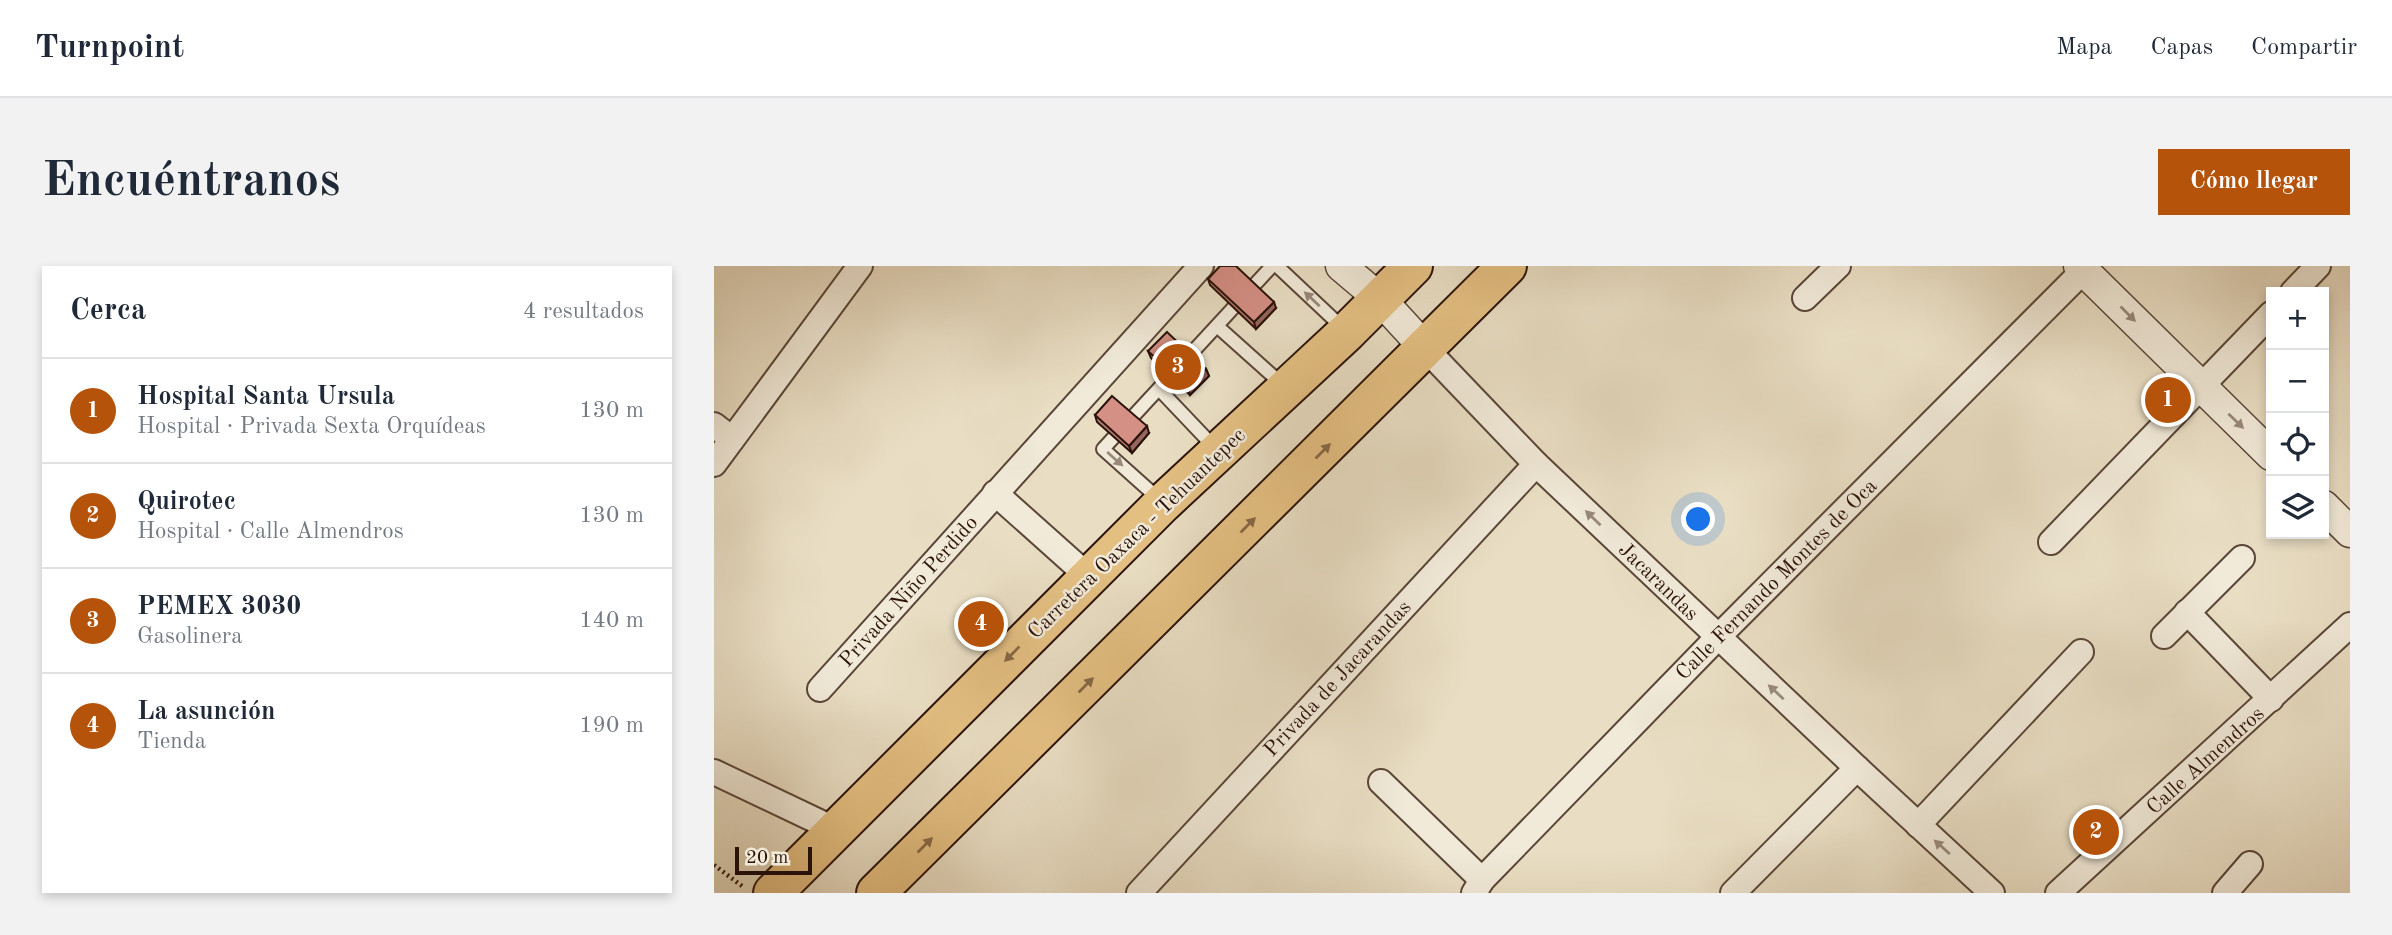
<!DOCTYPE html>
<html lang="es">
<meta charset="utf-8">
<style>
:root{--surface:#fff;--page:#f2f2f3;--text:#1f2937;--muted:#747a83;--line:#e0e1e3;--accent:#b45309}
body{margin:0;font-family:"Old Standard TT",serif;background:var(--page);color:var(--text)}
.controls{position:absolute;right:21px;top:21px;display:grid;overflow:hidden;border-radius:0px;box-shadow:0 4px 10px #0003}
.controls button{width:63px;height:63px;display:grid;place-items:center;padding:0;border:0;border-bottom:2px solid var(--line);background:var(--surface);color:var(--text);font:35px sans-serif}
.scale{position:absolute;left:21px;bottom:18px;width:77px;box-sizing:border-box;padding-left:7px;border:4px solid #2b1309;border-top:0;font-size:19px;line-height:24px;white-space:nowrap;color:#2b1309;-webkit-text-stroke:5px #f1ead9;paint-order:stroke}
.you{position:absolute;left:985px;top:254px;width:24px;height:24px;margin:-18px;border:5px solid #fff;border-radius:50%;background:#1a73e8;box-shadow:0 0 0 10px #1a73e833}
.badge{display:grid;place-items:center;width:46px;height:46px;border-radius:50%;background:var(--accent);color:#fff;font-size:23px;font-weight:700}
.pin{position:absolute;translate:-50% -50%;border:4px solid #fff;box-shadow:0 2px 7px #0006}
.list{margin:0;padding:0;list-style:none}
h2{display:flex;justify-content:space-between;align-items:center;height:91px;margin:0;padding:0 28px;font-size:30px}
h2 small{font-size:23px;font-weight:400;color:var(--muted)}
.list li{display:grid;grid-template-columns:46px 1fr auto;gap:21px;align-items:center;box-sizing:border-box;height:105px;padding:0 28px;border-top:2px solid var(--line)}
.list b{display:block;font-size:26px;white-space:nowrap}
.list p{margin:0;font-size:23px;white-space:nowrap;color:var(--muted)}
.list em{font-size:23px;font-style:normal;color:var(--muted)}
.icon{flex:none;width:38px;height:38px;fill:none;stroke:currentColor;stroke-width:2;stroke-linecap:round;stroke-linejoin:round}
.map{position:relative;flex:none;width:1636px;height:627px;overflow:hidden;border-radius:0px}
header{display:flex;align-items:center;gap:42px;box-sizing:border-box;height:98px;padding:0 35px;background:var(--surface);border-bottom:2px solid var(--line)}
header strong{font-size:33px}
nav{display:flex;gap:38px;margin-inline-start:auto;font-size:24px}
.intro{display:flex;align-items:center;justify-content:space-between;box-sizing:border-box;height:168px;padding:0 42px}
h1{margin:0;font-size:49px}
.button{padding:18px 32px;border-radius:0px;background:var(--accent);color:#fff;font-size:24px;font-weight:700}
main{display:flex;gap:42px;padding:0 42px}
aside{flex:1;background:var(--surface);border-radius:0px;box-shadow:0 4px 10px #0003}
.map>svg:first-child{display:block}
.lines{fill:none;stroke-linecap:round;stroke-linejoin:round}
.service-casing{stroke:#5a4638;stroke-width:16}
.minor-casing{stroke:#5a4638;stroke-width:28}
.tertiary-casing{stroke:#5a4638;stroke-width:33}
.primary-casing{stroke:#2b1309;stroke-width:42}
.path{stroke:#2b1309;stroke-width:4.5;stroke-dasharray:2 3.5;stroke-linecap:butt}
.service{stroke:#f1ead9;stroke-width:12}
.minor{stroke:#f1ead9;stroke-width:24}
.tertiary{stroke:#f1ead9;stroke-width:30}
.primary{stroke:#e4bf82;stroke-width:38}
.wall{fill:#b77c73;stroke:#2b1309;stroke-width:2}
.shaded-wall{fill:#95655e;stroke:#2b1309;stroke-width:2}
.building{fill:#d59086;stroke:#2b1309;stroke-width:2}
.oneway{fill:#98897b}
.oneway2{fill:#886946}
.labels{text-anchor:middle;stroke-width:5;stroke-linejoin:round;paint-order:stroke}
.street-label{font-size:21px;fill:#2b1309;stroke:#f1ead9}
</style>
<header>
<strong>Turnpoint</strong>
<nav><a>Mapa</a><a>Capas</a><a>Compartir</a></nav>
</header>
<div class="intro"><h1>Encuéntranos</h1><a class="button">Cómo llegar</a></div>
<main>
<aside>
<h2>Cerca<small>4 resultados</small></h2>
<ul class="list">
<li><span class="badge">1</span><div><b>Hospital Santa Ursula</b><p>Hospital · Privada Sexta Orquídeas</p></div><em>130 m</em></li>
<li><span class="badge">2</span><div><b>Quirotec</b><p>Hospital · Calle Almendros</p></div><em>130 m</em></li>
<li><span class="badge">3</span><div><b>PEMEX 3030</b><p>Gasolinera</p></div><em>140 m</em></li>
<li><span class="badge">4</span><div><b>La asunción</b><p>Tienda</p></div><em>190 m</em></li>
</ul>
</aside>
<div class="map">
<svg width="1636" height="627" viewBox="0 0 1636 627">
<rect width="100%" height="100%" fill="#e9dec4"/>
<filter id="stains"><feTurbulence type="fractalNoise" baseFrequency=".00286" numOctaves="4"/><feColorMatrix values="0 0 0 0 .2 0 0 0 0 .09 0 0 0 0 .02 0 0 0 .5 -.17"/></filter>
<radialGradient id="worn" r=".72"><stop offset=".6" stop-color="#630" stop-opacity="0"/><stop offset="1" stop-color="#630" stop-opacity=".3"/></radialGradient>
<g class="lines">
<g class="service-casing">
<g id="service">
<path d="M563,0L630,63"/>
<path d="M503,60L570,120"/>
<path d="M445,123L502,183"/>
<path d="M446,234L389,183L558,0"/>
</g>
</g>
<g class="minor-casing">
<g id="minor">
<path d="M1579,26L1604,0"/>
<path d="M1091,32L1124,0"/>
<path d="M711,82L822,198L1143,502L1278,627"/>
<path d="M0,159L18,173"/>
<path d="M0,198L146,0"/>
<path d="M281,227L375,311"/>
<path d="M1337,276L1557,48"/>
<path d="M1473,346L1557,433"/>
<path d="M1450,370L1528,292"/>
<path d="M106,423L487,0"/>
<path d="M0,506L122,564"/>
<path d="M667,516L768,614"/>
<path d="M1204,559L1367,386"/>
<path d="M425,627L822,198"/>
<path d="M760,627L768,614L1004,371L1374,0"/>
<path d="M1019,627L1143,502"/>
<path d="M1344,627L1636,359"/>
<path d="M1511,627L1536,598"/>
</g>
</g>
<g class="tertiary-casing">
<g id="tertiary">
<path d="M627,0L666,33L711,82"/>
<path d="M1365,0L1557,189"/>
<path d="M1610,240L1636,266"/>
</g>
</g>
<g class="primary-casing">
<g id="primary">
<path d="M59,627L449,237L633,66L699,0"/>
<path d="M162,627L793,0"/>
</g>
</g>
<path class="path" d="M0,599L28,620"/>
<use href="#service" class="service"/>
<use href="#minor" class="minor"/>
<use href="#tertiary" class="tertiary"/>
<use href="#primary" class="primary"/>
</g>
<g class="wall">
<path d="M494,13L562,42L542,63L496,19Z"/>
<path d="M434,85L492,103L495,110L476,129L437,92Z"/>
<path d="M381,149L435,167L418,187L383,156Z"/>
</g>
<g class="shaded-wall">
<path d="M560,36L562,42L542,63L540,56Z"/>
<path d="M492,103L495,110L476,129L474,122Z"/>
<path d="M433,160L435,167L418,187L415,180Z"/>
</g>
<g class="building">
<path d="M506,0H522L560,36L540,56L494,13Z"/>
<path d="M453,66L492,103L474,122L434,85Z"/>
<path d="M398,130L433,160L415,180L381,149Z"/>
</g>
<defs><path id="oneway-solid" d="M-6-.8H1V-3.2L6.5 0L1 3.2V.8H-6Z" transform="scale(1.75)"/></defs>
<g class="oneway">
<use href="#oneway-solid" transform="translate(598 33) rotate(-137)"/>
<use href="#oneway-solid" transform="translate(1414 48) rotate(45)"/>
<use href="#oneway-solid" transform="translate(1522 155) rotate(44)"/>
<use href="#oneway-solid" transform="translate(401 193) rotate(42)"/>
<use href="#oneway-solid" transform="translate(879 252) rotate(-136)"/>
<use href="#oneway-solid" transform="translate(1062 426) rotate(-137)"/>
<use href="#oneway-solid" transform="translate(1228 581) rotate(-138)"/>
</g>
<g class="oneway2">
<use href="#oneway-solid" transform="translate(609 185) rotate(-45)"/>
<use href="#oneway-solid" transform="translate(534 259) rotate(-45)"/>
<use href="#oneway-solid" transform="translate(298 388) rotate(135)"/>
<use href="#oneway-solid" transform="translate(372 419) rotate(-45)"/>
<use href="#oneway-solid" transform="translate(211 579) rotate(-45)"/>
</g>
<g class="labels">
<g class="street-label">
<text transform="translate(422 267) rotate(-44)" y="7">Carretera Oaxaca - Tehuantepec</text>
<text transform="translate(1062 313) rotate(-45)" y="7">Calle Fernando Montes de Oca</text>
<text transform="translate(945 315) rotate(44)" y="7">Jacarandas</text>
<text transform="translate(194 325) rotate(-48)" y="7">Privada Niño Perdido</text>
<text transform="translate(623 412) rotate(-47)" y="7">Privada de Jacarandas</text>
<text transform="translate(1491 494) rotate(-42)" y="7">Calle Almendros</text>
</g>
</g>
<rect width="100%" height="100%" filter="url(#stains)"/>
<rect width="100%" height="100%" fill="url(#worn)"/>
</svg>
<div class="controls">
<button>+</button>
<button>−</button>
<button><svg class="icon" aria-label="locate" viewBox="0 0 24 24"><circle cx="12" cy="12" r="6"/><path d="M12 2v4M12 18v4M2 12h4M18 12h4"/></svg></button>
<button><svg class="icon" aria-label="layers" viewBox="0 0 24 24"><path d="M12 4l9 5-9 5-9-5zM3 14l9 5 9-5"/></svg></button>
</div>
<div class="scale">20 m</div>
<div class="you"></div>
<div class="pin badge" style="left:1454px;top:134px">1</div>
<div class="pin badge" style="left:1382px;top:566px">2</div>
<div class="pin badge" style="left:464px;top:101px">3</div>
<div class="pin badge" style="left:267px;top:358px">4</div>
</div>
</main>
